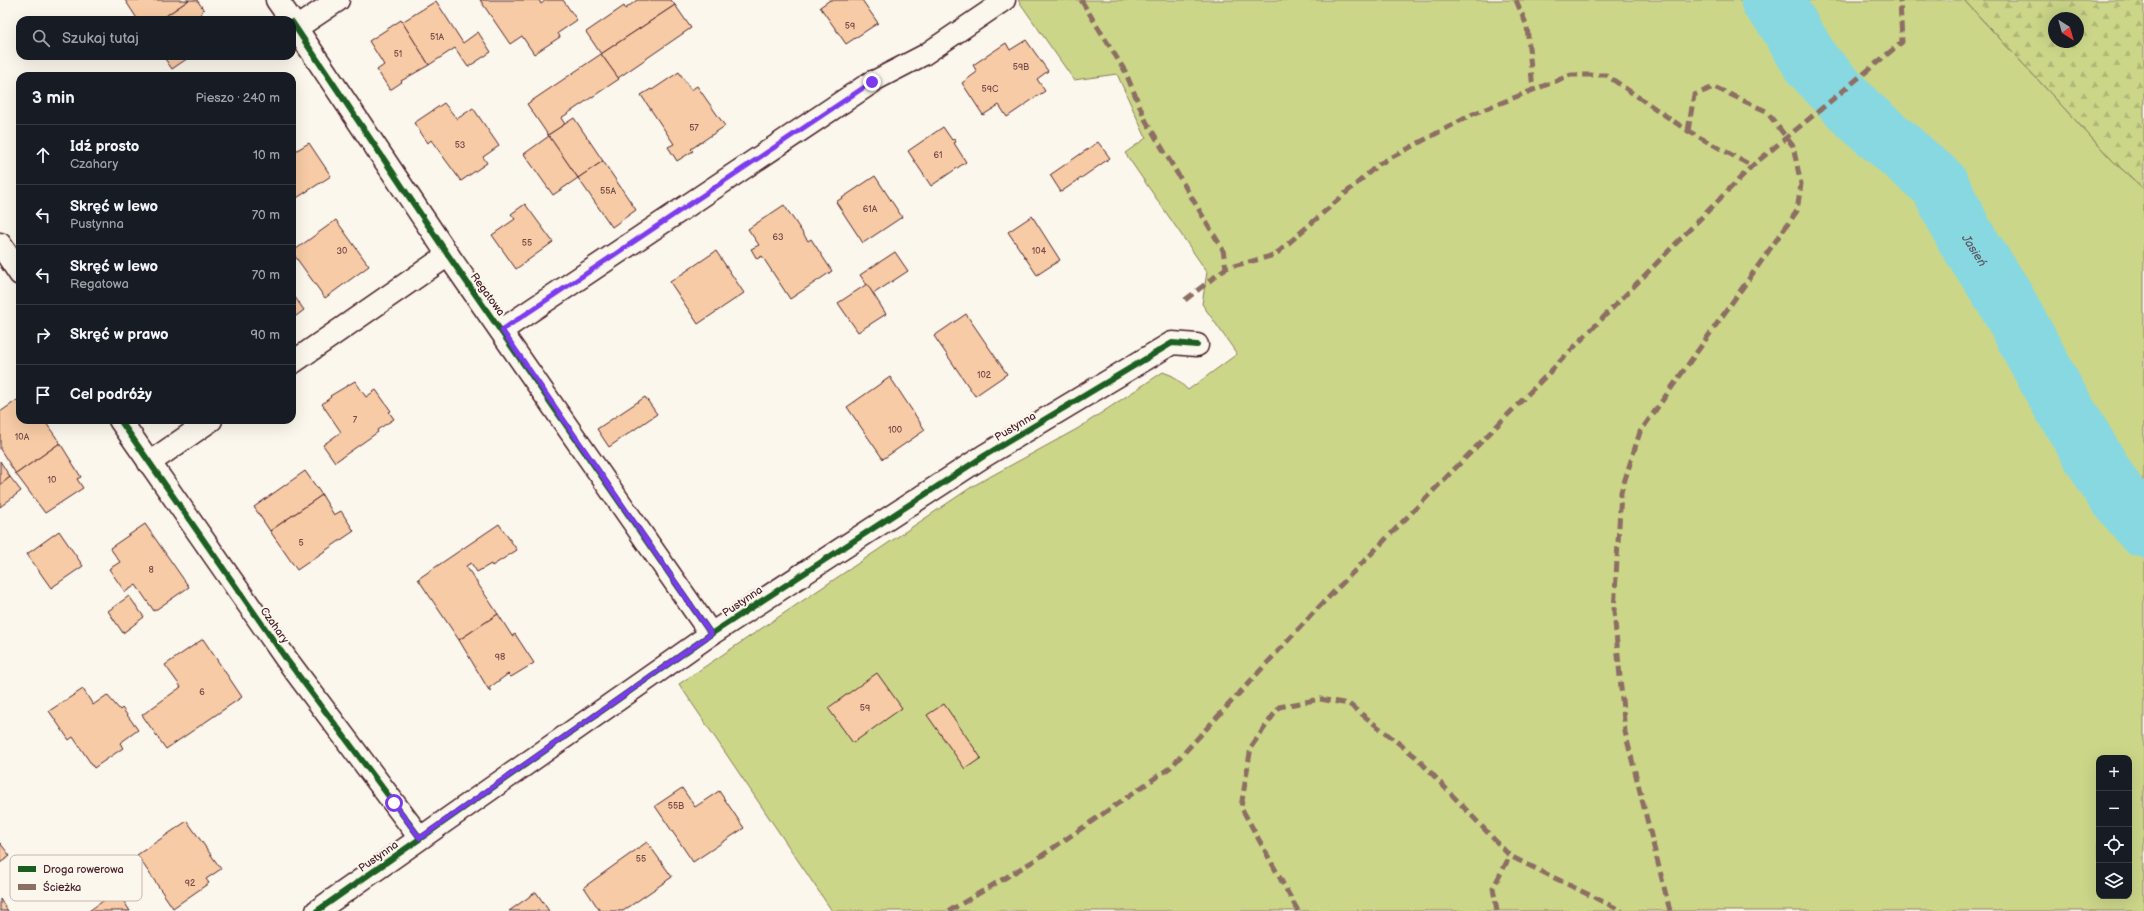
<!DOCTYPE html>
<html lang="pl">
<meta charset="utf-8">
<style>
:root{--surface:#171b24;--page:#242831;--text:#f1f3f6;--muted:#9ea1a6;--line:#363941}
body{margin:0;font-family:"Balsamiq Sans",sans-serif;background:var(--page);color:var(--text)}
.controls{position:absolute;right:12px;bottom:12px;display:grid;overflow:hidden;border-radius:8px;box-shadow:0 4px 16px #0002}
.controls button{width:36px;height:36px;display:grid;place-items:center;padding:0;border:0;border-bottom:1px solid var(--line);background:var(--surface);color:var(--text);font:20px sans-serif}
.compass{position:absolute;left:2048px;top:12px;width:36px;height:36px;border-radius:50%;background:var(--surface);box-shadow:0 4px 16px #0002;rotate:143deg}
.stop{position:absolute;width:12px;height:12px;margin:-9px;border:3px solid #7c3aed;border-radius:50%;background:#fff}
.stop.end{background:#7c3aed;border-color:#fff;box-shadow:0 1px 4px #0008}
.list{margin:0;padding:0;list-style:none}
h2{display:flex;justify-content:space-between;align-items:center;height:52px;margin:0;padding:0 16px;font-size:17px}
h2 small{font-size:13px;font-weight:400;color:var(--muted)}
.list li{display:grid;grid-template-columns:26px 1fr auto;gap:12px;align-items:center;box-sizing:border-box;height:60px;padding:0 16px;border-top:1px solid var(--line)}
.list b{display:block;font-size:15px;white-space:nowrap}
.list p{margin:0;font-size:13px;white-space:nowrap;color:var(--muted)}
.list em{font-size:13px;font-style:normal;color:var(--muted)}
.icon{flex:none;width:22px;height:22px;fill:none;stroke:currentColor;stroke-width:2;stroke-linecap:round;stroke-linejoin:round}
.map{position:relative;flex:none;width:2144px;height:911px;overflow:hidden}
.search{position:absolute;background:var(--surface);box-shadow:0 4px 16px #0002;left:16px;top:16px;width:280px;height:44px;display:flex;align-items:center;gap:10px;box-sizing:border-box;padding:0 14px;border-radius:12px;color:var(--muted);font-size:15px}
.panel{position:absolute;background:var(--surface);box-shadow:0 4px 16px #0002;left:16px;top:72px;width:280px;height:352px;border-radius:12px}
.map>svg:first-child{display:block}
.green{fill:#cbd689;stroke:#8a7a5a;fill-rule:evenodd}
.forest{fill:url(#forest-firs);stroke:#8a7a5a;fill-rule:evenodd}
.lines{fill:none;stroke-linecap:round;stroke-linejoin:round}
.river{stroke:#88d8e1;stroke-width:59}
.building{fill:#f6cba5;stroke:#4a1f2b}
.lane-casing{stroke:#4a1f2b;stroke-width:23}
.street-casing{stroke:#4a1f2b;stroke-width:25}
.lane{stroke:#fbf7ec;stroke-width:20}
.street{stroke:#fbf7ec;stroke-width:22}
.quiet{stroke:#8d6e63;stroke-width:5;stroke-dasharray:10 5;stroke-linecap:butt}
.cycleway-casing{stroke:#fbf7ec;stroke-width:8}
.cycleway{stroke:#1b5e20;stroke-width:6}
.route{stroke:#7c3aed;stroke-width:5}
.labels{text-anchor:middle;stroke-width:4;stroke-linejoin:round;paint-order:stroke}
.number-label{font-size:9px;fill:#754a4a}
.street-label{font-size:11px;fill:#4a1f2b;stroke:#fbf7ec}
.water-label{font-size:12px;font-style:italic;fill:#5d5662;stroke:#fbf7ec}
.key{fill:#fbf7ec;stroke:#c6b6b2;stroke-width:1}
.key-label{font-size:11px;fill:#4a1f2b}
</style>
<div class="map">
<svg width="2144" height="911" viewBox="0 0 2144 911">
<defs>
<pattern id="forest-firs" width="22" height="20" patternUnits="userSpaceOnUse"><rect width="22" height="20" fill="#cbd689"/><path d="M5 1l3.5 6h-7zM16 11l3.5 6h-7z" fill="#b0b776"/></pattern>
</defs>
<rect width="100%" height="100%" fill="#fbf7ec"/>
<filter id="ink" filterUnits="userSpaceOnUse"><feTurbulence type="fractalNoise" baseFrequency=".025" numOctaves="2"/><feDisplacementMap in="SourceGraphic" scale="8" xChannelSelector="R" yChannelSelector="G"/><feConvolveMatrix kernelMatrix="1 2 1 2 8 2 1 2 1" color-interpolation-filters="sRGB"/></filter>
<g filter="url(#ink)">
<path class="green" d="M1018,0H1964L2114,162L2144,189V911H832L679,684L973,486L1077,429L1163,372L1173,376L1188,390L1237,354L1202,304L1207,272L1125,153L1146,138L1117,74L1074,80ZM2099,758H2129V896H2099Z"/>
<path class="forest" d="M1964,0H2144V189L2114,162ZM2054,18H2078V42H2054Z"/>
<g class="lines">
<path class="river" id="s1" d="M1770,0L1782,14L1812,64L1857,113L1939,184L1965,236L2003,295L2056,394L2111,487L2144,528"/>
</g>
<g class="building">
<path d="M125,0H189L160,20H138Z"/>
<path d="M189,0H197L204,10L201,13L207,20H160Z"/>
<path d="M480,0H539L541,4L546,0H563L577,20L558,33L560,37L534,54L522,36L510,44Z"/>
<path d="M637,0H671L675,5L601,54L586,32L624,6L625,9Z"/>
<path d="M830,0H862L878,23L846,44L820,7Z"/>
<path d="M436,1L463,43L478,32L491,52L468,67L455,48L429,65L402,22Z"/>
<path d="M675,5L691,28L618,78L601,54Z"/>
<path d="M401,20L429,65L401,81L402,82L390,90L377,70L384,65L369,41Z"/>
<path d="M1026,40L1048,71L1037,79L1045,91L1007,117L999,105L983,115L962,83L977,72L973,65L1006,43L1010,50Z"/>
<path d="M601,54L619,79L561,118L565,124L548,135L527,104Z"/>
<path d="M163,56H191L172,69Z"/>
<path d="M679,72L691,90L697,86L725,126L691,149L693,151L677,161L668,147L674,144L641,95L651,89L652,90Z"/>
<path d="M444,103L457,119L473,108L499,146L483,157L487,163L461,181L431,140L428,143L414,123Z"/>
<path d="M574,118L603,161L578,178L548,135Z"/>
<path d="M943,127L952,140L954,139L956,142L954,143L966,162L931,186L908,151Z"/>
<path d="M549,136L578,178L553,195L524,154Z"/>
<path d="M1098,142L1110,158L1061,192L1050,175Z"/>
<path d="M309,143L331,176L292,201V153Z"/>
<path d="M603,161L636,210L612,227L578,178Z"/>
<path d="M875,176L902,217L863,243L836,202Z"/>
<path d="M525,204L553,242L516,269L492,235L515,219L511,214Z"/>
<path d="M784,205L808,241L811,239L832,271L790,299L762,256L757,259L751,249L759,245L748,229Z"/>
<path d="M1032,216L1060,260L1037,275L1008,232Z"/>
<path d="M336,220L369,266L325,298L292,252Z"/>
<path d="M716,251L744,293L698,324L670,282Z"/>
<path d="M895,252L908,271L873,294L860,275Z"/>
<path d="M867,284L886,314L858,332L838,303Z"/>
<path d="M292,293L304,310L292,319Z"/>
<path d="M966,314L1007,374L975,396L934,336Z"/>
<path d="M890,377L925,430L883,459L847,407Z"/>
<path d="M355,381L366,397L376,390L391,411L389,412L394,419L377,430L378,432L335,462L323,445L341,432L322,404L331,397L330,396Z"/>
<path d="M645,397L657,414L609,447L597,429Z"/>
<path d="M20,398V420H44L60,443L16,474L0,449V412Z"/>
<path d="M60,443L81,477L77,479L83,488L45,513L16,474Z"/>
<path d="M0,461L10,477L0,485Z"/>
<path d="M305,471L322,495L270,531L254,507Z"/>
<path d="M10,477L21,491L0,507V485Z"/>
<path d="M322,495L334,515L341,511L354,531L297,570L270,531Z"/>
<path d="M145,524L189,587L154,611L136,585L125,592L109,569L120,562L110,548Z"/>
<path d="M499,524L517,550L492,566L491,564L477,572L471,563L466,566L498,614L459,640L418,579Z"/>
<path d="M59,531L83,566L51,588L27,554Z"/>
<path d="M129,596L144,617L123,633L108,611Z"/>
<path d="M498,614L512,636L515,634L534,663L511,677L508,674L489,688L491,691L490,692L459,640Z"/>
<path d="M203,639L242,697L166,749L142,715L181,687L165,665Z"/>
<path d="M877,673L902,708L853,743L828,708Z"/>
<path d="M83,689L93,705L107,695L120,710L122,708L138,730L120,743L123,748L94,768L73,737L69,740L49,711Z"/>
<path d="M944,704L981,758L965,769L927,715Z"/>
<path d="M682,788L695,807L719,791L744,828L693,862L655,806Z"/>
<path d="M187,821L221,869L206,879L209,883L173,908L137,855Z"/>
<path d="M647,842L672,877L623,911H600L584,887Z"/>
<path d="M0,843L10,856L0,863Z"/>
<path d="M117,891L130,911H89Z"/>
<path d="M536,892L549,911H509Z"/>
<path d="M0,899L8,911H0Z"/>
</g>
<g class="lines">
<g class="lane-casing">
<path id="lane" d="M872,82L924,55L1005,0"/>
</g>
<g class="street-casing">
<g id="street">
<path d="M277,0L291,20"/>
<path d="M292,22L448,255L711,634"/>
<path d="M296,28L338,0"/>
<path d="M0,244L20,274"/>
<path d="M502,330L872,82"/>
<path d="M292,363L448,255"/>
<path d="M120,420L287,660L420,838"/>
<path d="M149,463L211,420"/>
<path d="M317,911L711,634L984,456L1172,343L1197,345"/>
</g>
</g>
<use href="#lane" class="lane"/>
<use href="#street" class="street"/>
<g class="quiet">
<path d="M1081,0L1125,71L1146,121L1223,250L1226,268"/>
<path d="M1516,0L1527,26L1533,90"/>
<path d="M1185,300L1226,268L1275,255L1379,164L1473,114L1571,75H1606L1688,131L1752,166"/>
<path d="M949,911L1037,859L1171,767L1317,609L1752,166L1902,42L1900,0"/>
<path d="M1298,911L1241,807L1251,747L1279,707L1320,699L1349,704L1416,757L1510,856L1622,911"/>
<path d="M1497,911L1493,888L1510,856"/>
<path d="M1670,911L1625,732L1614,611L1621,492L1640,432L1797,211L1801,184L1793,146L1766,111L1714,87L1694,95L1688,131"/>
</g>
<g class="cycleway-casing">
<g id="cycleway">
<path d="M292,22L448,255L711,634"/>
<path d="M120,420L287,660L420,838"/>
<path d="M317,911L711,634L984,456L1172,343L1197,345"/>
</g>
</g>
<use href="#cycleway" class="cycleway"/>
</g>
</g>
<g class="lines" filter="url(#ink)">
<path class="route" d="M394,803L420,838L711,634L502,330L872,82"/>
</g>
<g class="labels">
<g class="number-label">
<text x="850" y="29">59</text>
<text x="437" y="40">51A</text>
<text x="398" y="57">51</text>
<text x="1021" y="70">59B</text>
<text x="990" y="92">59C</text>
<text x="694" y="131">57</text>
<text x="460" y="148">53</text>
<text x="938" y="158">61</text>
<text x="608" y="194">55A</text>
<text x="870" y="212">61A</text>
<text x="778" y="240">63</text>
<text x="527" y="246">55</text>
<text x="342" y="254">30</text>
<text x="1039" y="254">104</text>
<text x="984" y="378">102</text>
<text x="355" y="423">7</text>
<text x="895" y="433">100</text>
<text x="22" y="440">10A</text>
<text x="52" y="483">10</text>
<text x="301" y="546">5</text>
<text x="151" y="573">8</text>
<text x="500" y="660">98</text>
<text x="202" y="695">6</text>
<text x="865" y="711">59</text>
<text x="676" y="809">55B</text>
<text x="641" y="862">55</text>
<text x="190" y="886">92</text>
</g>
<g class="street-label">
<text transform="translate(488 294) rotate(54)" y="4">Regatowa</text>
<text transform="translate(1015 426) rotate(-31)" y="4">Pustynna</text>
<text transform="translate(742 601) rotate(-34)" y="4">Pustynna</text>
<text transform="translate(275 625) rotate(55)" y="4">Czahary</text>
<text transform="translate(378 856) rotate(-35)" y="4">Pustynna</text>
</g>
<g class="water-label">
<text dy="4" stroke="none"><textPath href="#s1" startOffset="327">Jasień</textPath></text>
</g>
</g>
<rect x="10" y="855" width="132" height="46" rx="6" class="key"/>
<rect x="18" y="866" width="18" height="6" fill="#1b5e20"/>
<rect x="18" y="884" width="18" height="6" fill="#8d6e63"/>
<g class="key-label">
<text x="43" y="873">Droga rowerowa</text>
<text x="43" y="891">Ścieżka</text>
</g>
</svg>
<div class="controls">
<button>+</button>
<button>−</button>
<button><svg class="icon" aria-label="locate" viewBox="0 0 24 24"><circle cx="12" cy="12" r="6"/><path d="M12 2v4M12 18v4M2 12h4M18 12h4"/></svg></button>
<button><svg class="icon" aria-label="layers" viewBox="0 0 24 24"><path d="M12 4l9 5-9 5-9-5zM3 14l9 5 9-5"/></svg></button>
</div>
<svg class="compass" viewBox="-18 -18 36 36"><path d="M0-13l5 13h-10z" fill="#e53935"/><path d="M0 13l5-13h-10z" fill="#9ea1a6"/></svg>
<div class="stop" style="left:394px;top:803px"></div>
<div class="stop end" style="left:872px;top:82px"></div>
<div class="search"><svg class="icon" aria-label="search" viewBox="0 0 24 24"><circle cx="10" cy="10" r="6"/><path d="M15 15l6 6"/></svg>Szukaj tutaj</div>
<section class="panel">
<h2>3 min<small>Pieszo · 240 m</small></h2>
<ul class="list">
<li><svg class="icon" aria-label="ahead" viewBox="0 0 24 24"><path d="M12 20V5M6 11l6-6 6 6"/></svg><div><b>Idź prosto</b><p>Czahary</p></div><em>10 m</em></li>
<li><svg class="icon" aria-label="left" viewBox="0 0 24 24"><path d="M17 20v-9H6M10 6l-5 5 5 5"/></svg><div><b>Skręć w lewo</b><p>Pustynna</p></div><em>70 m</em></li>
<li><svg class="icon" aria-label="left" viewBox="0 0 24 24"><path d="M17 20v-9H6M10 6l-5 5 5 5"/></svg><div><b>Skręć w lewo</b><p>Regatowa</p></div><em>70 m</em></li>
<li><svg class="icon" aria-label="right" viewBox="0 0 24 24"><path d="M7 20v-9h11M14 6l5 5-5 5"/></svg><div><b>Skręć w prawo</b></div><em>90 m</em></li>
<li><svg class="icon" aria-label="arrive" viewBox="0 0 24 24"><path d="M6 21V4h12l-3 4 3 4H6"/></svg><div><b>Cel podróży</b></div></li>
</ul>
</section>
</div>
